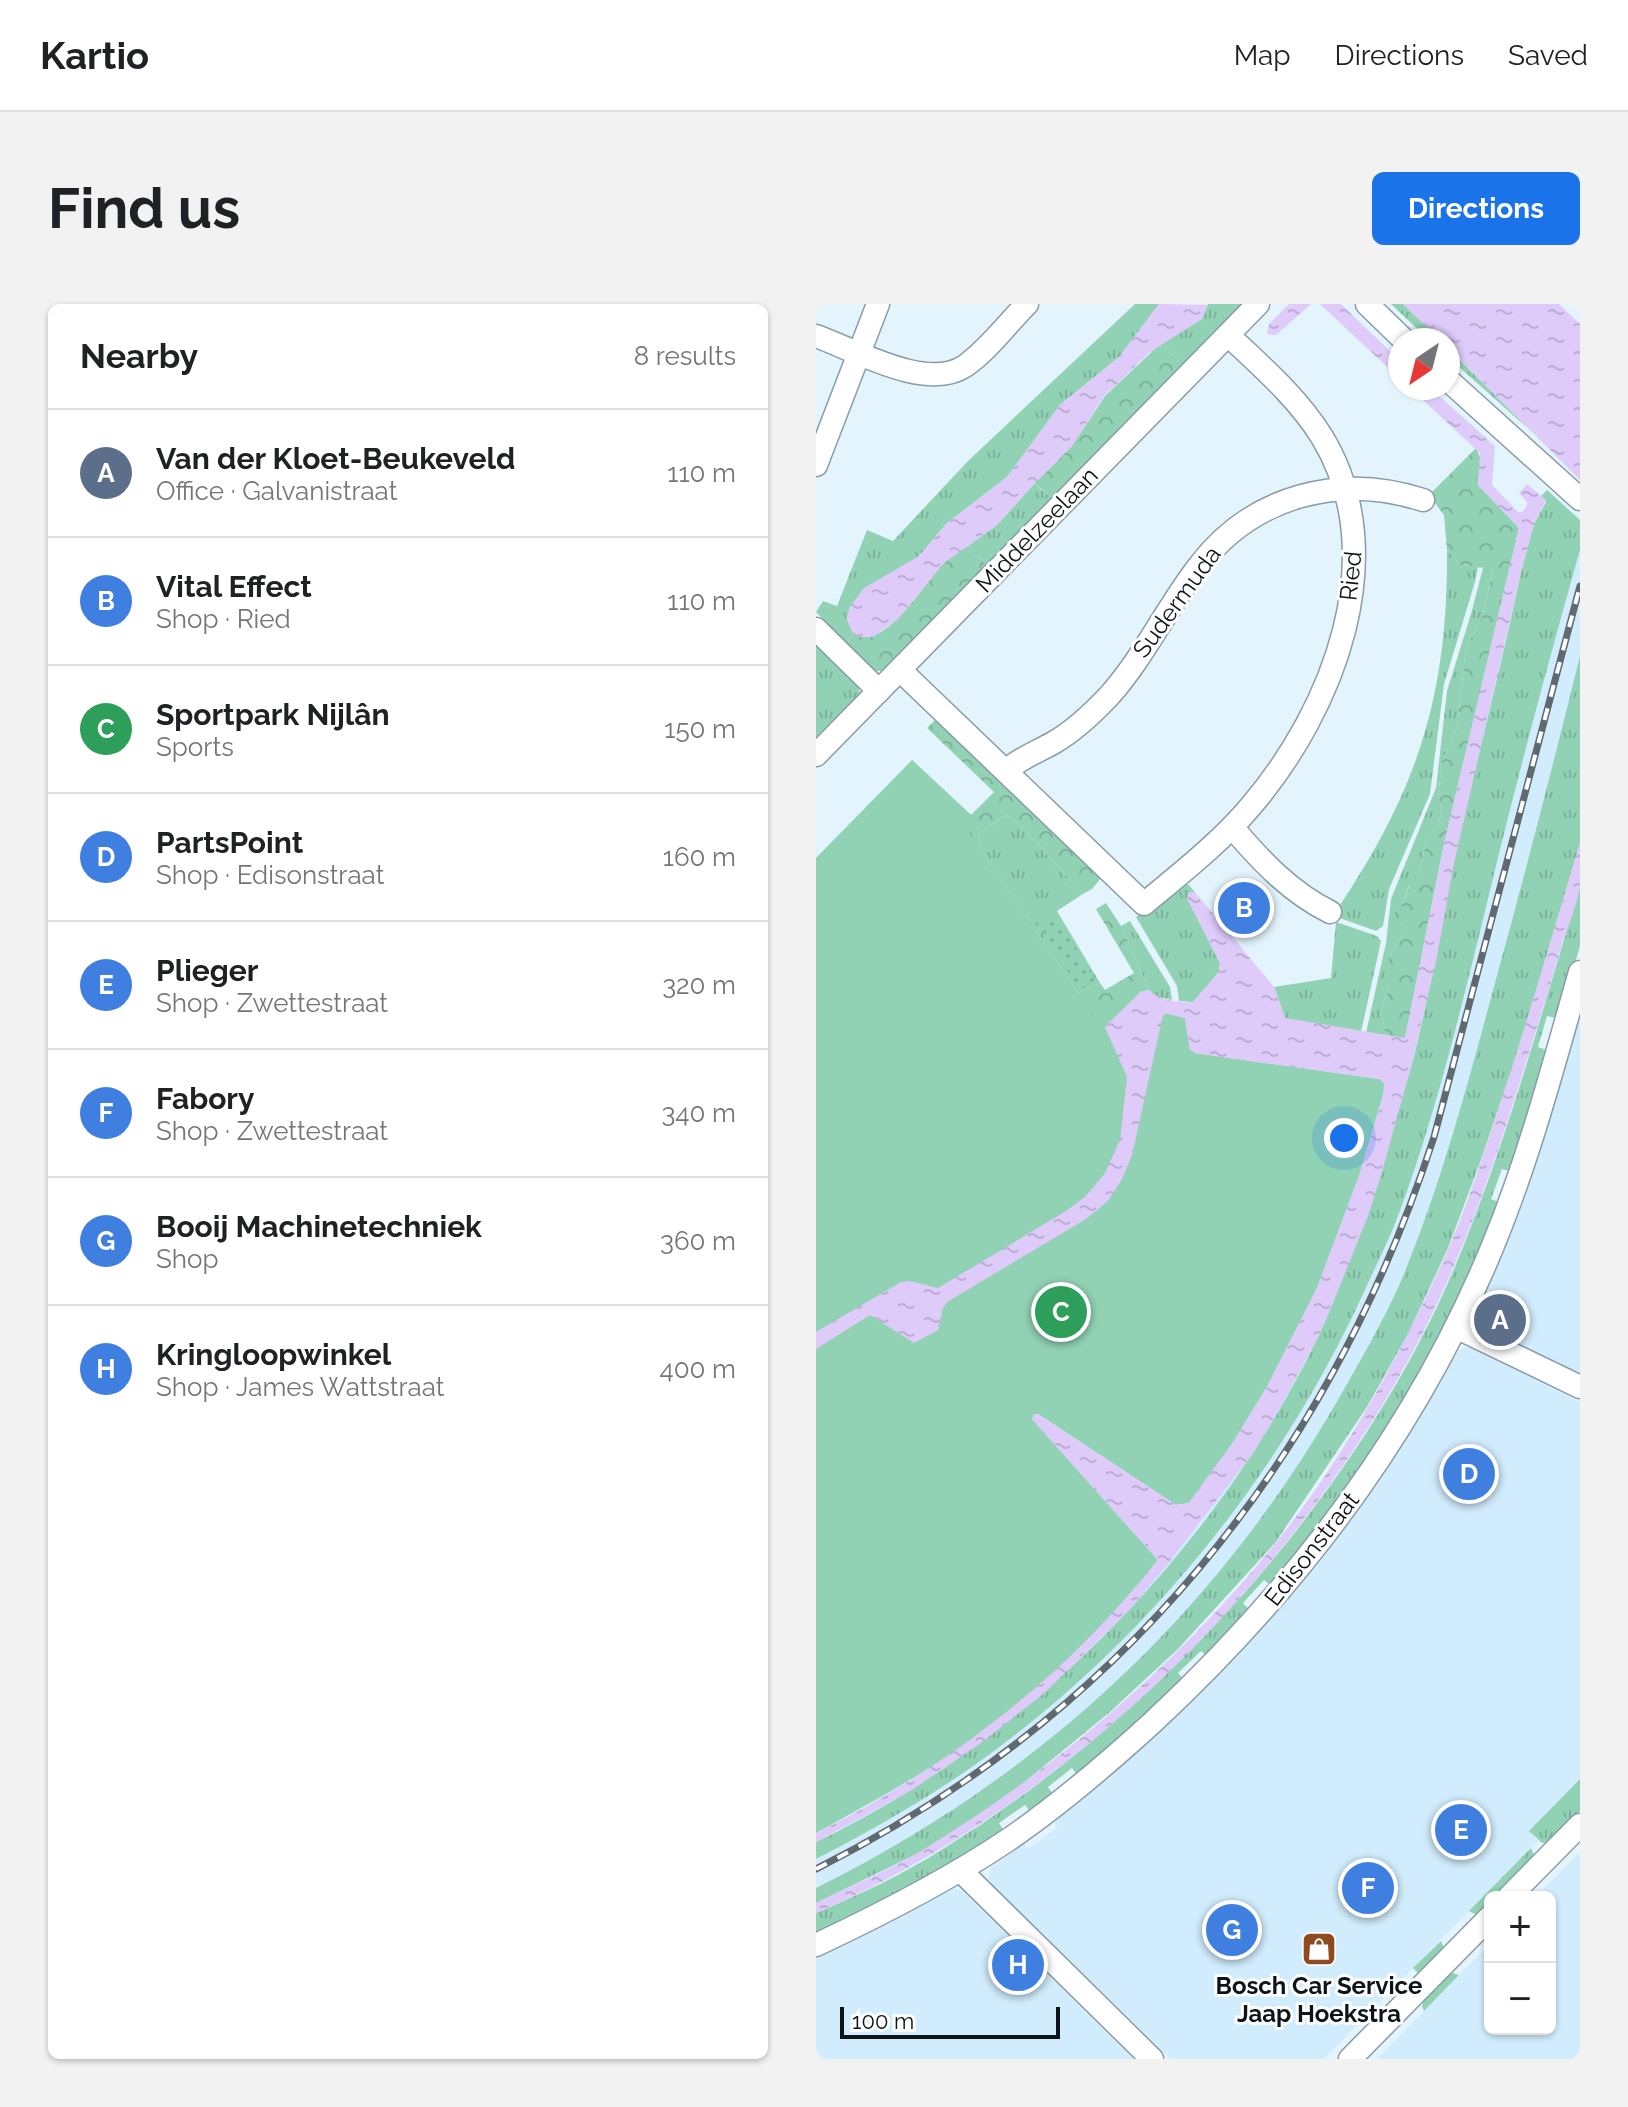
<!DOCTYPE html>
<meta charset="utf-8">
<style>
:root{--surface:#fff;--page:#f2f2f2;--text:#202124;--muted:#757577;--line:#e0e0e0;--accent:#1a73e8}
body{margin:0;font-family:Raleway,sans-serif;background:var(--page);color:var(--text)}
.controls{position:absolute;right:24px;bottom:24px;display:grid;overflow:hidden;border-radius:12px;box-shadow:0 2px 6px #0004}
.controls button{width:72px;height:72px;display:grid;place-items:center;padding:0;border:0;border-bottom:2px solid var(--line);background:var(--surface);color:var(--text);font:40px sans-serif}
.compass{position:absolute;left:572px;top:24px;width:72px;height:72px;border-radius:50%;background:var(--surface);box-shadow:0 2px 6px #0004;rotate:215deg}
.scale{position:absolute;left:24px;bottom:20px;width:220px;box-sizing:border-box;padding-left:8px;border:4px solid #0d1418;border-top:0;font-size:22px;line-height:28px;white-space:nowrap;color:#0d1418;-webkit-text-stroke:6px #fefefe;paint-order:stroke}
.you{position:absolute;left:528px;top:834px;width:28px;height:28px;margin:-20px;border:6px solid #fff;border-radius:50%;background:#1a73e8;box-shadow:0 0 0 12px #1a73e833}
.badge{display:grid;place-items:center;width:52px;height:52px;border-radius:50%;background:var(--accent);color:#fff;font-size:26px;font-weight:700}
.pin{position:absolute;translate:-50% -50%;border:4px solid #fff;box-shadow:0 2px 8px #0006}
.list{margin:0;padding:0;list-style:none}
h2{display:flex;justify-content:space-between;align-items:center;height:104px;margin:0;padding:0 32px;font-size:34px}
h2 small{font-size:26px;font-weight:400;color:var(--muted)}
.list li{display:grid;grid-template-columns:52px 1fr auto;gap:24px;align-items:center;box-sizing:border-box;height:128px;padding:0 32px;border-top:2px solid var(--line)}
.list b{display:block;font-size:30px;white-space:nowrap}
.list p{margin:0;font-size:26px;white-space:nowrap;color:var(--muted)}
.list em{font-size:26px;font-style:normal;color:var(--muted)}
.map{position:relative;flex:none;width:764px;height:1755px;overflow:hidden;border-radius:12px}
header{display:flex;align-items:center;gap:48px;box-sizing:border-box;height:112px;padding:0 40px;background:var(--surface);border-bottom:2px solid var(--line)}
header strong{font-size:38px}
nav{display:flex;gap:44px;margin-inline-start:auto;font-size:28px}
.intro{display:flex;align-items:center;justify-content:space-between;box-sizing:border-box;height:192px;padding:0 48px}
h1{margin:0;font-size:56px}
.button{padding:20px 36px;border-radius:12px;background:var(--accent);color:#fff;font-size:28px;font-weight:700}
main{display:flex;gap:48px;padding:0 48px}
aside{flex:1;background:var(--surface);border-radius:12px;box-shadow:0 2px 6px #0004}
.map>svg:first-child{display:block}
.built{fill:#d1ecfc}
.grass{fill:url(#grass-tufts)}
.forest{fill:url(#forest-crowns)}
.park{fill:url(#park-dots)}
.pitch{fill:#91d2b4}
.water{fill:url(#water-ripples)}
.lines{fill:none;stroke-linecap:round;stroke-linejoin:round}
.minor-casing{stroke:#899ca7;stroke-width:25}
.minor{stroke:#fff;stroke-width:22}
.rail-casing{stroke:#5f696f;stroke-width:7}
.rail{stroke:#fefefe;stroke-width:4;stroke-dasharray:12;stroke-linecap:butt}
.labels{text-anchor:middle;stroke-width:6;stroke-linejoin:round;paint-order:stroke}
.street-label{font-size:24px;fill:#0d1418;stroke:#fefefe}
.poi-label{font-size:24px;font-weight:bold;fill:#0d1418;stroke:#fefefe}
</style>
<header>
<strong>Kartio</strong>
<nav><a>Map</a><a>Directions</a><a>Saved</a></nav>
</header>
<div class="intro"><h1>Find us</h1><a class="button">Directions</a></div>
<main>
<aside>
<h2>Nearby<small>8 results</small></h2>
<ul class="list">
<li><span class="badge" style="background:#5c6f8a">A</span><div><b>Van der Kloet-Beukeveld</b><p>Office · Galvanistraat</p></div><em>110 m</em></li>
<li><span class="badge" style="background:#3f7fe0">B</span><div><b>Vital Effect</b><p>Shop · Ried</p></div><em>110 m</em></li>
<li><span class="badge" style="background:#2e9e5b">C</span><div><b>Sportpark Nijlân</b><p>Sports</p></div><em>150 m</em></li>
<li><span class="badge" style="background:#3f7fe0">D</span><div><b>PartsPoint</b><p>Shop · Edisonstraat</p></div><em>160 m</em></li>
<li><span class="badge" style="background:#3f7fe0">E</span><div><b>Plieger</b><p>Shop · Zwettestraat</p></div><em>320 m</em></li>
<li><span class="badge" style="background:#3f7fe0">F</span><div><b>Fabory</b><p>Shop · Zwettestraat</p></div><em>340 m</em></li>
<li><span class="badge" style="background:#3f7fe0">G</span><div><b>Booij Machinetechniek</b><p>Shop</p></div><em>360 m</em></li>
<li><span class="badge" style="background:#3f7fe0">H</span><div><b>Kringloopwinkel</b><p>Shop · James Wattstraat</p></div><em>400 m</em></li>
</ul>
</aside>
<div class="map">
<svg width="764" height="1755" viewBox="0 0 764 1755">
<defs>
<pattern id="grass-tufts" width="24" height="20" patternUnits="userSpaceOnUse" patternTransform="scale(2)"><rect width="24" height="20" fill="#91d2b4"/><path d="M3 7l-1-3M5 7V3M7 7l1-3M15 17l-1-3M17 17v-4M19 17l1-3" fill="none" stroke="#7cb39a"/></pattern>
<pattern id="forest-crowns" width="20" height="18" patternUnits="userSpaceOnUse" patternTransform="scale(2)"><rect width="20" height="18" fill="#91d2b4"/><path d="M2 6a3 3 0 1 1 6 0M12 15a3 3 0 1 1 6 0" fill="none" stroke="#7cb39a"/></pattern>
<pattern id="park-dots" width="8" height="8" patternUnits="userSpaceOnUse" patternTransform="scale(2)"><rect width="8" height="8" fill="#91d2b4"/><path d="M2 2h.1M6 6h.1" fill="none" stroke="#7cb39a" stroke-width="1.8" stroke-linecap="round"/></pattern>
<pattern id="water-ripples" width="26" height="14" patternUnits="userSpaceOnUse" patternTransform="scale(2)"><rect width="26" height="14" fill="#decbf9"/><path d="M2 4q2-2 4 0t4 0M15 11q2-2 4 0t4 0" fill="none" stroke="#bdadd5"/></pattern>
</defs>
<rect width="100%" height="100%" fill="#e4f4fd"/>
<g class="built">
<path d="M731,186L764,216V539L704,741L592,1030L294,1408L0,1599V1538L24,1527L385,1219L638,559L698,302L730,196L725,192Z"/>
<path d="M764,712V1069L666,1022L660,1013L711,886Z"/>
<path d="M654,1043L764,1098V1479L715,1529L722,1537L508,1755H355L176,1580L173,1575L174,1565L201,1545L204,1536L212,1545L242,1523L235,1514L490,1269L494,1271L562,1179L639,1050L647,1044Z"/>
<path d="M764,1548V1755H561L674,1640V1725H734V1593H720Z"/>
<path d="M133,1585L144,1586L148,1589L317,1755H0V1642L7,1650Z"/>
</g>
<g class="grass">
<path d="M319,0H343L303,53L244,101L191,173L131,219L103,252L34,303L31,314L37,330L31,340L0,308L7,297L21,302L51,226L77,237L152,157Z"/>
<path d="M392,0H426L366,62L352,45L342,42L386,15Z"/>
<path d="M575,0H587L624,36H613Z"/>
<path d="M632,44L716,128L632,53Z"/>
<path d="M219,179L225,186L237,194L171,261L152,242L181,221Z"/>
<path d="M731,186L764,216V246C730,366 698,486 669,607C644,709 619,813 582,912C574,934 563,955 553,977C468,1167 333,1336 163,1458C111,1495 56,1526 0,1555V1538C213,1436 400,1246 502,1033C522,992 535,948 549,904C564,859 581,813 594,767C613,698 623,627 638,558C659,461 685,365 705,268L718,220L730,198L725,192Z"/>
<path d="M631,246L644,261L662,263L659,278L628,380L614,490L573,585L567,622L560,627L521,613L522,604C602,485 632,391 631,246Z"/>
<path d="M667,264H677L666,314L650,343L641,424L626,457L622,493L626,506L622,522L610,538L603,570L593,582L583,608L592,623L573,653V684L565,708L570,731L550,729L570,639L575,595L620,484L631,387L655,310Z"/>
<path d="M0,341L42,383L44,389L0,436Z"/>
<path d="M764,352V539L704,741L666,853L632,944L592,1030L551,1103L459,1239L362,1345L294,1408L194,1490L107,1547L0,1599V1584C229,1470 406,1304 531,1080C552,1043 574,1005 590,965C626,876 651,783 676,690C707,578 736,465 764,352Z"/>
<path d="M190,511L204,521L267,590L241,607L284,679L262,689L163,542L164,529Z"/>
<path d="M367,575L379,588H374L371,594L404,659L403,668L377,698L363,697L361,682L320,613Z"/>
<path d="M764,582V642L743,715L731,712L722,743L733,747L696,868L686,865L675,895L685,899L642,1002L565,1140L457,1284L448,1276L427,1299L435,1308L393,1354L385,1347L362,1369L369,1377L263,1473L256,1464L232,1483L238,1492L216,1510L209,1501L183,1519L189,1529L164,1546L0,1633V1609C42,1591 86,1571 125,1546C345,1411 555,1180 649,938C695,822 728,701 764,582Z"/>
<path d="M314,617L354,683L356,696L338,692L333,686L305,622Z"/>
<path d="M520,618L561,632L565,637L545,728L474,717L469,714L458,683L515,674Z"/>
<path d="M764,1475V1507L734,1538L726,1539L713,1527Z"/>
<path d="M715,1544L718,1551L716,1556L679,1593H674V1598L664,1608L659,1610L653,1607Z"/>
<path d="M625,1637L627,1642L625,1648L603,1670L597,1664Z"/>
<path d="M637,1669L643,1671L608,1707L606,1702C609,1690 626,1673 637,1669Z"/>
</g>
<g class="forest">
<path d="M342,42L352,45L366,62L237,194L231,191L219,179L256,142L289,92Z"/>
<path d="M660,144L665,155L662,181L703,224L628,540L589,734L570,731L565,708L573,684V653L592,623L583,617V608L597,573L603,570L610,538L622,522L626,506L622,493L626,457L641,424L650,343L666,314L677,265L644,261L631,246L628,211L613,191Z"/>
<path d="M152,242L171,261L68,367H59L31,340L37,330C71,347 106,281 126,261C133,254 143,248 152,242Z"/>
<path d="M120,415L285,574L276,585L267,590L204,521L190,511L164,529L163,542L262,689L284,679L289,686L318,669L280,605L290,599L305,622L333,686L325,688L289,723L0,960L96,456L155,511L178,488L111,424Z"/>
</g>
<path class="park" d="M239,608L279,677L264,686L219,619Z"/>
<path class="pitch" d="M96,456L155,511L153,528L281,719L289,723L299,744L350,709L369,714L374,745L379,749L563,775L568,779L569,784L543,872L501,984L452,1081L416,1140L373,1199L360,1201L222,1110L218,1111L216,1115L342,1256C295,1315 242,1369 182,1416C126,1460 62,1495 0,1529V554Z"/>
<g class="water">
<path d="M343,0L392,1L386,15L334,48L301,80L288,92L256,142L219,179L181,221L128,259L82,315L57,333H43L37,330L31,315L34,303L48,284L103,252L131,219L191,173L244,101L303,53Z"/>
<path d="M473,0H495L460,31L451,30L453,20Z"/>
<path d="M504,0H525L584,57V75Z"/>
<path d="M587,0H743L764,20V176L632,44V36H624Z"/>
<path d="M594,84H614L679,142L676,181L702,208H706L711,202V198L703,189L711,180L730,196L718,220L705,268L638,559L620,658L594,766L566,868L552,912L519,994L501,1035L464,1104L438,1148L351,1261L317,1302L227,1390L165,1439L94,1487L0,1538V1529C133,1463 250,1372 342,1256L216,1115L218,1110H222L360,1201L373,1199L416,1140L452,1081L501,984L543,872L567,792L568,779L563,775L379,749L374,745L369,714L350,709L347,711L316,851L306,875L292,897L270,915L131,998L127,1004L122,1026L98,1039L54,1011L0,1045V1028L85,978L94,977L122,984L250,907L270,892L289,869L304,836L311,773L289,723L325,688L333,686C342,696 363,699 377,698L403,668L404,659L371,594L374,588H379L458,683L469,714L589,734L628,540L703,224L662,181L664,149Z"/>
<path d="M764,539C764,553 764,567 764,581C762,600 752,621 746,640C734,682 721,724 708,765C677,864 644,962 594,1053C466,1287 246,1503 0,1609V1599C36,1581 75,1566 110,1544C241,1464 361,1360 458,1241C529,1153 585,1050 631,948C651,902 666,854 682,807C711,718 737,629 764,539Z"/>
</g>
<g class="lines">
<g class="minor-casing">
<g id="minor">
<path d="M551,0L588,36"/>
<path d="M0,32C39,46 111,88 149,62C172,46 191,20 211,0"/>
<path d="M632,76L764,195"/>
<path d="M0,161L62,0"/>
<path d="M0,325L63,387"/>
<path d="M84,366L328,600C365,569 404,539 435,502C517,406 578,251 506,133C482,94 445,62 412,31"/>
<path d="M0,451L442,0"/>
<path d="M190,467C204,454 221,448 237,439C258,427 276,410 293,392C328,353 351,303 383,262C437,191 525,169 607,196"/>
<path d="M416,523C445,557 474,588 514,608"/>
<path d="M640,1023L764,1083"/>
<path d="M144,1566L336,1755"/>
<path d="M693,1593L764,1521"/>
<path d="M0,1641C66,1610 131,1577 192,1536C243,1501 291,1460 337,1418C482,1283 603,1123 678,939C714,851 738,759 764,668"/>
<path d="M534,1755L674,1613"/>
</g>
</g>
<use href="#minor" class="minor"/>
<g class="rail-casing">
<path id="rail" d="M0,1565C306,1411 513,1157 618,833L764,282"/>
</g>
<use href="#rail" class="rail"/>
</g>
<defs>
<g id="shop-square" transform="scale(1.8)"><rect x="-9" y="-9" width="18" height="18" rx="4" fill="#8f4a21" stroke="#fefefe"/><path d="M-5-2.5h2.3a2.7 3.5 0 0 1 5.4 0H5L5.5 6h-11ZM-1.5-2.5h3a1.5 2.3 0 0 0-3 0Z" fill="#fff"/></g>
</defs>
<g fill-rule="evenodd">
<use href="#shop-square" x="503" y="1645"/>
</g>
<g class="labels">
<g class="street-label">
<text transform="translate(221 226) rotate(-46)" y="8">Middelzeelaan</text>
<text transform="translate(535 272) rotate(-84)" y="8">Ried</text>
<text transform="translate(361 298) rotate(-54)" y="8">Sudermuda</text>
<text transform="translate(496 1245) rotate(-52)" y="8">Edisonstraat</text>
</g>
<g class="poi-label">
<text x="503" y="1690">Bosch Car Service<tspan x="503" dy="28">Jaap Hoekstra</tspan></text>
</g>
</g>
</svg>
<div class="controls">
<button>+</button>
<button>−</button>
</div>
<svg class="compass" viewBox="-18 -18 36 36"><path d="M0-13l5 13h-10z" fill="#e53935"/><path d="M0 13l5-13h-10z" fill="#757577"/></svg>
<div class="scale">100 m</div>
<div class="you"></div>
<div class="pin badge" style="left:684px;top:1016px;background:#5c6f8a">A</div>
<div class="pin badge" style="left:428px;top:604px;background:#3f7fe0">B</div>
<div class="pin badge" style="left:245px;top:1008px;background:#2e9e5b">C</div>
<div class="pin badge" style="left:653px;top:1170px;background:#3f7fe0">D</div>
<div class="pin badge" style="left:645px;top:1526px;background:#3f7fe0">E</div>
<div class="pin badge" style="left:552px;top:1584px;background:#3f7fe0">F</div>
<div class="pin badge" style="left:416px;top:1626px;background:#3f7fe0">G</div>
<div class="pin badge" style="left:202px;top:1661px;background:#3f7fe0">H</div>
</div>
</main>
